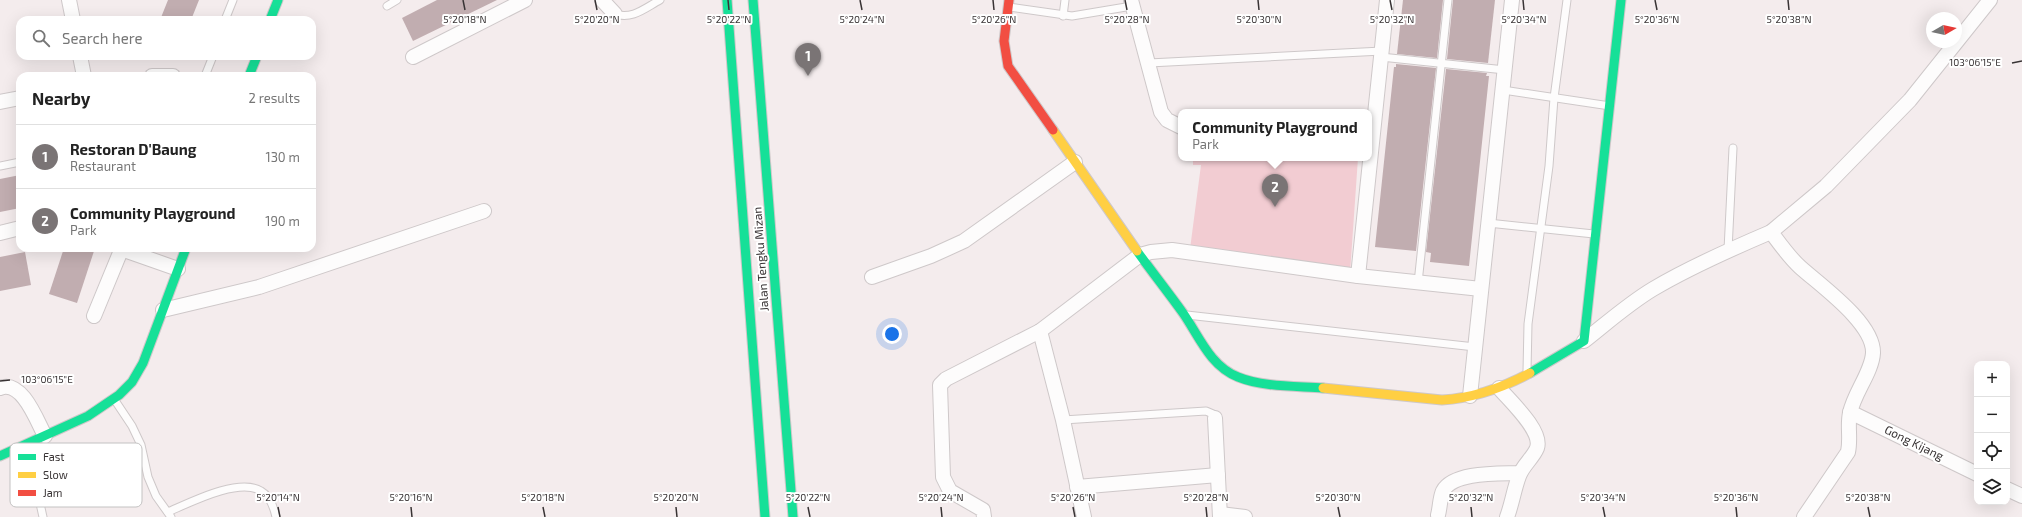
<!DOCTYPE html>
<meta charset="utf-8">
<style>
:root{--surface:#fff;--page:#f2f2f2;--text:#222;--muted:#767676;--line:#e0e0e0;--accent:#7a7475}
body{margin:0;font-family:"Exo 2",sans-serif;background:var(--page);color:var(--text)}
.controls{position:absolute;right:12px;bottom:12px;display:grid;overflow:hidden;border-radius:8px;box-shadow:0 4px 16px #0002}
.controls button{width:36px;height:36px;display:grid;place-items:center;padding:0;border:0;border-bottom:1px solid var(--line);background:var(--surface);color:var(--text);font:20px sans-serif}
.compass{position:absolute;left:1926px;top:12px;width:36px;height:36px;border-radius:50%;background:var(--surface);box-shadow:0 4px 16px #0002;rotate:81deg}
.you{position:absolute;left:892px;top:334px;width:14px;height:14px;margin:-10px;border:3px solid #fff;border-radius:50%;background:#1a73e8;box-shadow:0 0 0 6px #1a73e833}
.badge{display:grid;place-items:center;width:26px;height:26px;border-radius:50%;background:var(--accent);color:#fff;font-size:13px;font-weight:700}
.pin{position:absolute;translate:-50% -33px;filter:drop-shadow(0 1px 2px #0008)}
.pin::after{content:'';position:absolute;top:21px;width:14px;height:12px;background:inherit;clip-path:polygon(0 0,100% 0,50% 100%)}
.popup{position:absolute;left:1178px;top:109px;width:194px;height:52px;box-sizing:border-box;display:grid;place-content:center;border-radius:8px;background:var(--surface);filter:drop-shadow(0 1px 3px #0005);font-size:13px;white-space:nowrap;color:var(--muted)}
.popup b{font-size:15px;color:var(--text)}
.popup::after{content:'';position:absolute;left:50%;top:100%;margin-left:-8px;border:8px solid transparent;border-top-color:var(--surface)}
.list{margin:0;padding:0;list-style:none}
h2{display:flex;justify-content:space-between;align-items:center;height:52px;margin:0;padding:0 16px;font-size:17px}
h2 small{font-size:13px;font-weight:400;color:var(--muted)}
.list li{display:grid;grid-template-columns:26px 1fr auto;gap:12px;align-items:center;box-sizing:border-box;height:64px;padding:0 16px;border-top:1px solid var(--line)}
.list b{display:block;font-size:15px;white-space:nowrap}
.list p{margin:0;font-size:13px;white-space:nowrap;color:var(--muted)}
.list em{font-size:13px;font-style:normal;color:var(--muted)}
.icon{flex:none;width:22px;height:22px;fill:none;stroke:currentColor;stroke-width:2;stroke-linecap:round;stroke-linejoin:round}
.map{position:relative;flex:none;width:2022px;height:517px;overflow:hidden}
.search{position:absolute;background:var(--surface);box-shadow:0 4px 16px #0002;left:16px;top:16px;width:300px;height:44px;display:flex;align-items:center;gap:10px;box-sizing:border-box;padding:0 14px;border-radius:12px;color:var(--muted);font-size:15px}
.panel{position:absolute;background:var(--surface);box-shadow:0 4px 16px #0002;left:16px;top:72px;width:300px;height:180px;border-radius:12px}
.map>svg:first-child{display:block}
.green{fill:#f2ccd2}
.building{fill:#c1adb0}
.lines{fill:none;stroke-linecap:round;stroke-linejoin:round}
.lane-casing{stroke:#cec8c9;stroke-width:9}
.street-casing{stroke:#cec8c9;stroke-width:16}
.fast-casing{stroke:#cec8c9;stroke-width:11}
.slow-casing{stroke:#cec8c9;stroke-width:11}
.jam-casing{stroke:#cec8c9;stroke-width:11}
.lane{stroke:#fdfcfc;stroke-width:7}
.street{stroke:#fdfcfc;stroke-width:14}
.fast{stroke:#16e098;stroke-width:9}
.slow{stroke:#ffcf43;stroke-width:9}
.jam{stroke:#f24e42;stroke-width:9}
.ticks{fill:none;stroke:#383334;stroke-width:1.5}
.labels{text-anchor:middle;stroke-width:4;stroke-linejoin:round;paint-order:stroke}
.street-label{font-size:12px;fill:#383334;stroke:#fff}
.key{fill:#fff;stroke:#c3c2c2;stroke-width:1}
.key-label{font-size:11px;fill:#383334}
.ticks-label{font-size:10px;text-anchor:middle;fill:#383334;stroke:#fff;stroke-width:4;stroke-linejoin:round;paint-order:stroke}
</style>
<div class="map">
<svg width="2022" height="517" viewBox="0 0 2022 517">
<rect width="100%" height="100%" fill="#f4eced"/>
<path class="green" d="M1193,158H1358L1350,273L1190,249L1201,165H1193Z"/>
<g class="building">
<path d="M168,0H199L191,20H160Z"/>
<path d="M437,0H497L413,41L402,18Z"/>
<path d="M1403,0H1443L1437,58L1397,54Z"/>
<path d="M1453,0H1495L1488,63L1447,59Z"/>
<path d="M1396,64L1436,68L1416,251L1375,247L1394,67H1396Z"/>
<path d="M1446,69L1487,73L1486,76H1489L1469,266L1430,262L1431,253L1426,252Z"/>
<path d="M20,175V208L0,212V179Z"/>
<path d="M64,248H95L77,303L49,294Z"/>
<path d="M25,252L31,285L0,291V257Z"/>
</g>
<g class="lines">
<g class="lane-casing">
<g id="lane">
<path d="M387,6L397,0"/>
<path d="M1009,7L1072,16L1132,6"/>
<path d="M615,14C632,20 645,8 660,0"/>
<path d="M1063,16L1065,0"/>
<path d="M225,20L233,0"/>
<path d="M1381,57L1505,70"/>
<path d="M1149,63L1382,51"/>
<path d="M205,76L213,56"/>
<path d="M1503,90L1610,106"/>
<path d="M0,166L20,162"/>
<path d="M1488,223L1594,234"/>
<path d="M1728,250L1733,148"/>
<path d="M1418,283L1448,0"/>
<path d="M1187,315L1475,347"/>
<path d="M1527,371L1528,324L1549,166L1554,98L1567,0"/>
<path d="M114,399L132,426L141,445L148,477L156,496L171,517"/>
<path d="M1063,420L1206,411L1213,414L1215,418"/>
<path d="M27,445L43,517"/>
<path d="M168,512C189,503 239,477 261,491C270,496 274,508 276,517"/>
</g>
</g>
<g class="street-casing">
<g id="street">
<path d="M69,0L73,20"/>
<path d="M602,0L615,14"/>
<path d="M1131,0L1161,112L1167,120L1181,127"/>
<path d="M80,56L84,76"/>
<path d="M413,57L525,0"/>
<path d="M152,76H173"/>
<path d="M0,102L20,98"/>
<path d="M0,233L20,228"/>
<path d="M121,249L178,269"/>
<path d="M1358,276L1387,0"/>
<path d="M872,277L931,256L964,241L1075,162"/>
<path d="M163,310L259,287L484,211"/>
<path d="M94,316L122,248"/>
<path d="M1040,331L1063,420L1084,517"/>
<path d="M1584,341C1607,323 1628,304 1653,289C1690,267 1731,249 1771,232"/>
<path d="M0,388C22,379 37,421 45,436"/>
<path d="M1499,388C1510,401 1543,431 1537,448C1533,458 1523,465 1519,476C1514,489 1512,504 1507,517"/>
<path d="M1470,396L1512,0"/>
<path d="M1850,412L1977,474"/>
<path d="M1215,418L1220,517"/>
<path d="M1077,487L1218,475"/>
<path d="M2007,489L2022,496"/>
<path d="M1220,514L1245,517"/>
<path d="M1438,515C1440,508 1440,497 1443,491C1454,471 1502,474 1520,473"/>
<path d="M984,517L983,510L950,491L943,477L940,385L946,379L1040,331L1140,255L1151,252L1172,250L1358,276L1481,289"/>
<path d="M1804,517L1848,452C1851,438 1847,426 1850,413C1854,393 1872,372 1873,353C1874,323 1821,286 1800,267C1789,257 1780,244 1771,232L1826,186L1910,100L1990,0"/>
</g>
</g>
<g class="fast-casing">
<g id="fast">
<path d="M727,0L765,517"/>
<path d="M753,0L793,517"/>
<path d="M270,20L278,0"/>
<path d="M249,76L257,56"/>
<path d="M1137,251C1152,272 1168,292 1183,313C1199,336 1210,366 1238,377C1262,387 1297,386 1323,388"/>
<path d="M1530,373L1584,341L1621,0"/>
<path d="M0,456L88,416L119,395L132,382L143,363L186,248"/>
</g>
</g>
<g class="slow-casing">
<g id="slow">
<path d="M1053,130L1137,251"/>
<path d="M1323,388L1442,400C1474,398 1502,388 1530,373"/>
</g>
</g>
<g class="jam-casing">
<path id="jam" d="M1009,0L1004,41L1008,66L1053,130"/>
</g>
<use href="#lane" class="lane"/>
<use href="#street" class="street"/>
<use href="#fast" class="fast"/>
<use href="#slow" class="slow"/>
<use href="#jam" class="jam"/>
</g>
<path class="ticks" d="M463,0L465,10M595,0L597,10M728,0L729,10M860,0L862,10M993,0L994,10M1125,0L1127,10M1258,0L1259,10M1390,0L1392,10M1523,0L1524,10M1655,0L1657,10M1788,0L1789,10M2012,63L2022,61M0,381L10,380M278,507L280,517M411,507L412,517M543,507L545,517M676,507L677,517M808,507L810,517M941,507L942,517M1073,507L1075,517M1206,507L1207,517M1338,507L1340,517M1471,507L1472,517M1603,507L1605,517M1736,507L1737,517M1868,507L1870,517"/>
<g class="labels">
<g class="street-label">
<text transform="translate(761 259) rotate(-94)" y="4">Jalan Tengku Mizan</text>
<text transform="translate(1914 443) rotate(26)" y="4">Gong Kijang</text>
</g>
</g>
<rect x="10" y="443" width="132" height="64" rx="6" class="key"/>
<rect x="18" y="454" width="18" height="6" fill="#16e098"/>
<rect x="18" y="472" width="18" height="6" fill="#ffcf43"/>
<rect x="18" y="490" width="18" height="6" fill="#f24e42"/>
<g class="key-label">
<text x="43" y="461">Fast</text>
<text x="43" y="479">Slow</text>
<text x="43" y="497">Jam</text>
</g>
<g class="ticks-label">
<text x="465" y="23">5°20'18"N</text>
<text x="597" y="23">5°20'20"N</text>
<text x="729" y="23">5°20'22"N</text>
<text x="862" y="23">5°20'24"N</text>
<text x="994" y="23">5°20'26"N</text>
<text x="1127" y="23">5°20'28"N</text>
<text x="1259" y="23">5°20'30"N</text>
<text x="1392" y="23">5°20'32"N</text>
<text x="1524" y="23">5°20'34"N</text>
<text x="1657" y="23">5°20'36"N</text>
<text x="1789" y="23">5°20'38"N</text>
<text x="1975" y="66">103°06'15"E</text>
<text x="47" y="383">103°06'15"E</text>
<text x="278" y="501">5°20'14"N</text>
<text x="411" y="501">5°20'16"N</text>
<text x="543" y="501">5°20'18"N</text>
<text x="676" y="501">5°20'20"N</text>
<text x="808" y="501">5°20'22"N</text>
<text x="941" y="501">5°20'24"N</text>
<text x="1073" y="501">5°20'26"N</text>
<text x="1206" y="501">5°20'28"N</text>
<text x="1338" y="501">5°20'30"N</text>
<text x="1471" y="501">5°20'32"N</text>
<text x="1603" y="501">5°20'34"N</text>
<text x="1736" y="501">5°20'36"N</text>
<text x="1868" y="501">5°20'38"N</text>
</g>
</svg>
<div class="controls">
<button>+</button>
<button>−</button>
<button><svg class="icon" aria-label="locate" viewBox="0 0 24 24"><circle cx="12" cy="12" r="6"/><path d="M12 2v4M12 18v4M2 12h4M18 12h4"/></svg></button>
<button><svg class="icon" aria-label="layers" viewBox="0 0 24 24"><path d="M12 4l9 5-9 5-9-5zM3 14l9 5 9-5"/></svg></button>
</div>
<svg class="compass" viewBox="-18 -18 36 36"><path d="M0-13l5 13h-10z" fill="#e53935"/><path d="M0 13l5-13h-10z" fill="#767676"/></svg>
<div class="you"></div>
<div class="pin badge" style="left:808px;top:76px">1</div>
<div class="pin badge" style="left:1275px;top:207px">2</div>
<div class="popup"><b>Community Playground</b>Park</div>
<div class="search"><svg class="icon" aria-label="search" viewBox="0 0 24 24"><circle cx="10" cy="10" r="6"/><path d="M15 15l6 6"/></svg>Search here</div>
<section class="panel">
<h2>Nearby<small>2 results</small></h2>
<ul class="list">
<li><span class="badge">1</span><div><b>Restoran D'Baung</b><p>Restaurant</p></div><em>130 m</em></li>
<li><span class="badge">2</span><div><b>Community Playground</b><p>Park</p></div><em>190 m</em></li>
</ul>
</section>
</div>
